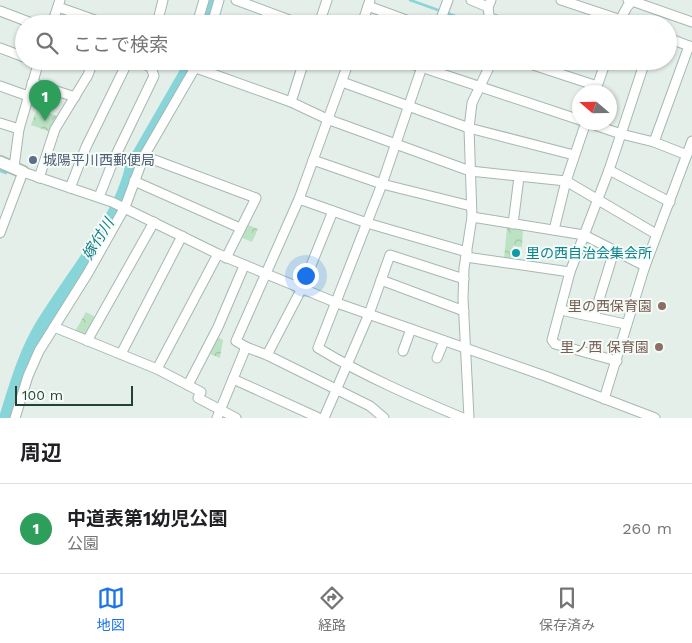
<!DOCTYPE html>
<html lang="ja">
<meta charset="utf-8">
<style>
:root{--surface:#fff;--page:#f2f2f2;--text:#202124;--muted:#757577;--line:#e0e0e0;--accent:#1a73e8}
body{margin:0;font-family:"Work Sans","Noto Sans JP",sans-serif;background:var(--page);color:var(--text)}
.compass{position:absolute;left:572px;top:85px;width:45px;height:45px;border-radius:50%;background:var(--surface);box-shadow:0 1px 4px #0004;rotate:290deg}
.scale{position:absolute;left:15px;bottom:12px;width:118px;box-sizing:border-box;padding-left:5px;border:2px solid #214336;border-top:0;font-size:14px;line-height:18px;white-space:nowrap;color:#214336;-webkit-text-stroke:4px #f5fbf7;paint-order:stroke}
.you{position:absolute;left:305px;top:275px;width:18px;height:18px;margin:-12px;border:4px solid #fff;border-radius:50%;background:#1a73e8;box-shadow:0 0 0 8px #1a73e833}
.badge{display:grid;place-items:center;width:32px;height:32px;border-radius:50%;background:var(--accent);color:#fff;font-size:16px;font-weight:700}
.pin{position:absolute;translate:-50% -41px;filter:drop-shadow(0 1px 2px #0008)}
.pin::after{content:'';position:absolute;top:26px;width:18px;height:15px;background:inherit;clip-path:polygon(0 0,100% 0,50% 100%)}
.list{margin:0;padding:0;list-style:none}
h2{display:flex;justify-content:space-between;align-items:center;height:65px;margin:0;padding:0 20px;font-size:21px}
h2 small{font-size:16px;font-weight:400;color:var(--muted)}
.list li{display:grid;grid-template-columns:32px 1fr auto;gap:15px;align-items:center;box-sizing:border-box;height:90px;padding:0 20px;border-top:1px solid var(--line)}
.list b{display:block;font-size:19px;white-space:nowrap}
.list p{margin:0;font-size:16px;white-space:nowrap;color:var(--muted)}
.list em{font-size:16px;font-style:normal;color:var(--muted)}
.icon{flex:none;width:28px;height:28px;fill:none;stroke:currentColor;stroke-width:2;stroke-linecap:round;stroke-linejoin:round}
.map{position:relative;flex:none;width:692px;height:418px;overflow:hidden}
.search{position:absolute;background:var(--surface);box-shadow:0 1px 4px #0004;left:15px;right:15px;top:15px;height:55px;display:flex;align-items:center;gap:12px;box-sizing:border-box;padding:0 18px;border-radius:28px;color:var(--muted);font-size:19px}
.sheet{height:155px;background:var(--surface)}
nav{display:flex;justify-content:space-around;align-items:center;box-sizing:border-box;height:70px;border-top:1px solid var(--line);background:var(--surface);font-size:14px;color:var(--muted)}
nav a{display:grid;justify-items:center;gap:2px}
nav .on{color:var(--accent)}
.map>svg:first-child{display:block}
.park{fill:url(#park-crowns)}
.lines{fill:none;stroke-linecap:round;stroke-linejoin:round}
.stream{stroke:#87d5d9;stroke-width:2.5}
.river{stroke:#87d5d9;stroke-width:14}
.minor-casing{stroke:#a6b8b0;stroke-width:11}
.tertiary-casing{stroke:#a6b8b0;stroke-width:14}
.minor{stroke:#fff;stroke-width:9}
.tertiary{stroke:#fff;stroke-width:11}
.service-dot{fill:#5c6f8a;stroke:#f5fbf7;stroke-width:2}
.culture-dot{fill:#0f9aa8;stroke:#f5fbf7;stroke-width:2}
.education-dot{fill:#8d6e63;stroke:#f5fbf7;stroke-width:2}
.labels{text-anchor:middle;stroke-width:4;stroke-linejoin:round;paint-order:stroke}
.service-label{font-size:14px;fill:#4e5e75;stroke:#f5fbf7;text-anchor:start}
.culture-label{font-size:14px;fill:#0d838f;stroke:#f5fbf7;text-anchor:start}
.education-label{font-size:14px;fill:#785e54;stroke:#f5fbf7;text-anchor:end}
.water-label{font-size:15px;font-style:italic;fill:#147e86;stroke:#f5fbf7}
</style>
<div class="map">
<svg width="692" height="418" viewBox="0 0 692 418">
<defs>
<pattern id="park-crowns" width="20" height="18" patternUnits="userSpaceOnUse" patternTransform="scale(1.25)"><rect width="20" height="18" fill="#bbe2c2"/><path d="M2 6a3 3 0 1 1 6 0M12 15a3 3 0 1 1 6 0" fill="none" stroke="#a0c3a7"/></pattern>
</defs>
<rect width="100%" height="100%" fill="#e4efe9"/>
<g class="park">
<path d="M37,109L60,117L51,132L31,125Z"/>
<path d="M244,223L258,229L252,242L238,236Z"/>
<path d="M507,228L523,229L522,247L513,246L511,260L504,259Z"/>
<path d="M86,312L97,318L89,334L82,336L74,333Z"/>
<path d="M217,337L223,340L220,358L210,354Z"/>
</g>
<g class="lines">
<g class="stream">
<path d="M410,0L438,10"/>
<path d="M447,13L478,24"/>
<path d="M0,171L6,173"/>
<path d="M471,378L472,393"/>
</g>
<g class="river">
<path d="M204,24L211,0"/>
<path d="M6,418C16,386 25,354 42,326C71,278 121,220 132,167L193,61"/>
</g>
<g class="minor-casing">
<g id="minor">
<path d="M236,0L300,24"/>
<path d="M471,0L488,7"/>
<path d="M561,0L633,24"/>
<path d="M632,1L692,22"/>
<path d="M368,6L417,24"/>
<path d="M58,7L106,24"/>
<path d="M0,11L34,24"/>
<path d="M490,18L510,24"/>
<path d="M52,24L60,0"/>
<path d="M157,24L163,0"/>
<path d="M197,24L204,0"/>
<path d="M212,24L219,0"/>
<path d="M319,24L327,0"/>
<path d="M362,24L370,0"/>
<path d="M439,24L448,0"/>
<path d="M490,24L488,7L491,0"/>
<path d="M618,24L627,7L632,1L628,0"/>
<path d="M668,38L692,47"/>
<path d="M0,48L24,57"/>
<path d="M184,61L196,68L291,102L327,119L470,171L566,181L554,230"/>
<path d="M403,61L580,120"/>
<path d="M424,61L382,184L318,348C364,376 413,397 463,418"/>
<path d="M521,61L597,86"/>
<path d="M342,82L469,128L574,155"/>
<path d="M32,83L75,97"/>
<path d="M0,86L28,96"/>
<path d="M595,92L606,61"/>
<path d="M291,102L304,61"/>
<path d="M586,122L566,181L656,234"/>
<path d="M586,122L621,134L645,61"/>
<path d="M0,123L19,129"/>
<path d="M654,142L687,155"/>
<path d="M144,156L256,198L226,258"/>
<path d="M313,160L382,184L471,206"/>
<path d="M14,167L19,129L39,61"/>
<path d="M609,170L570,272L552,340L555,344L617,361"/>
<path d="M39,178L55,129L88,75L93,61"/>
<path d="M134,181L240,228"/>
<path d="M70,188L86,147L128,61"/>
<path d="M99,197L114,159L154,76L151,67L135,61"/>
<path d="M299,199L367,223L467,252"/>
<path d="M670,202L609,170L621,134L654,142L689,46"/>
<path d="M472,217L584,235L645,266"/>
<path d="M513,224L519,177"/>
<path d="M0,233L23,172L112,202L218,254L337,303L545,376L655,418"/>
<path d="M466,257L570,272"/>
<path d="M381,280L464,311"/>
<path d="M561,310L625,324"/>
<path d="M594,316L614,251"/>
<path d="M54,327L157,369L201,392L198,398L236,418"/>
<path d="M87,341L154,222"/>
<path d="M246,347L236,341L299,199L349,61"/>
<path d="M403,351L411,329"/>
<path d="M121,354L182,236"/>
<path d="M267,355L302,288L333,211"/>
<path d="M437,358L444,341"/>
<path d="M157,369L218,254"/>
<path d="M233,379L319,418"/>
<path d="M188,385L218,327L244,266"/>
<path d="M604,399L645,266L692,141"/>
<path d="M15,418L28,376L39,351L88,273L125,207L144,156L199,61"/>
<path d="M217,418L246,347L267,355L370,406L384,418"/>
<path d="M324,418L369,314L390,255L464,279"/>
<path d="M469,418L463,298L464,268L472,217L469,128L472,103L492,61"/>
</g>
</g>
<g class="tertiary-casing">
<path id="tertiary" d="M0,162L23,172"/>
</g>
<use href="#minor" class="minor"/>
<use href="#tertiary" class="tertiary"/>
</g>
<circle class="service-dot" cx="33" cy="160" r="5"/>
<circle class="culture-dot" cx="516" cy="253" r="5"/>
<g class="education-dot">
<circle cx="662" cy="306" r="5"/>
<circle cx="659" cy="347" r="5"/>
</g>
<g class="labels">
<g class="service-label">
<text x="43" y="165">城陽平川西郵便局</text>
</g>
<g class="culture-label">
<text x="526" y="258">里の西自治会集会所</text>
</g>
<g class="education-label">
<text x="652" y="311">里の西保育園</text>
<text x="649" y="352">里ノ西 保育園</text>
</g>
<g class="water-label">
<text transform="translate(98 239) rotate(-58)" y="5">嫁付川</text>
</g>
</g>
</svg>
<svg class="compass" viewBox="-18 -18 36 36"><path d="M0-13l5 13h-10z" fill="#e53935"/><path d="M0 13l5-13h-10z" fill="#757577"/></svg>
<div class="scale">100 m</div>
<div class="you"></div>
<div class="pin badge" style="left:45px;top:121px;background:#2e9e5b">1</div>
<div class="search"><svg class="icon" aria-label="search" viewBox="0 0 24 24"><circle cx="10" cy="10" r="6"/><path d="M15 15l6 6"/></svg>ここで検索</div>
</div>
<section class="sheet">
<h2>周辺<small></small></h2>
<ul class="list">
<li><span class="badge" style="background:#2e9e5b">1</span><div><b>中道表第1幼児公園</b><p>公園</p></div><em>260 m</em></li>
</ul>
</section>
<nav>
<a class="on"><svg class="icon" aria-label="map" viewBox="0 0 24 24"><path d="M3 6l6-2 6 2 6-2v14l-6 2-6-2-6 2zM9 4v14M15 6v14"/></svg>地図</a>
<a><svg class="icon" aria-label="directions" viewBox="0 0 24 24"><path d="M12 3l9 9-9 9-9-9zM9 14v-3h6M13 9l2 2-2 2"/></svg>経路</a>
<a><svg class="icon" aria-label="saved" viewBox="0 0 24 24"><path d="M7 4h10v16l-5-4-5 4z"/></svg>保存済み</a>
</nav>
